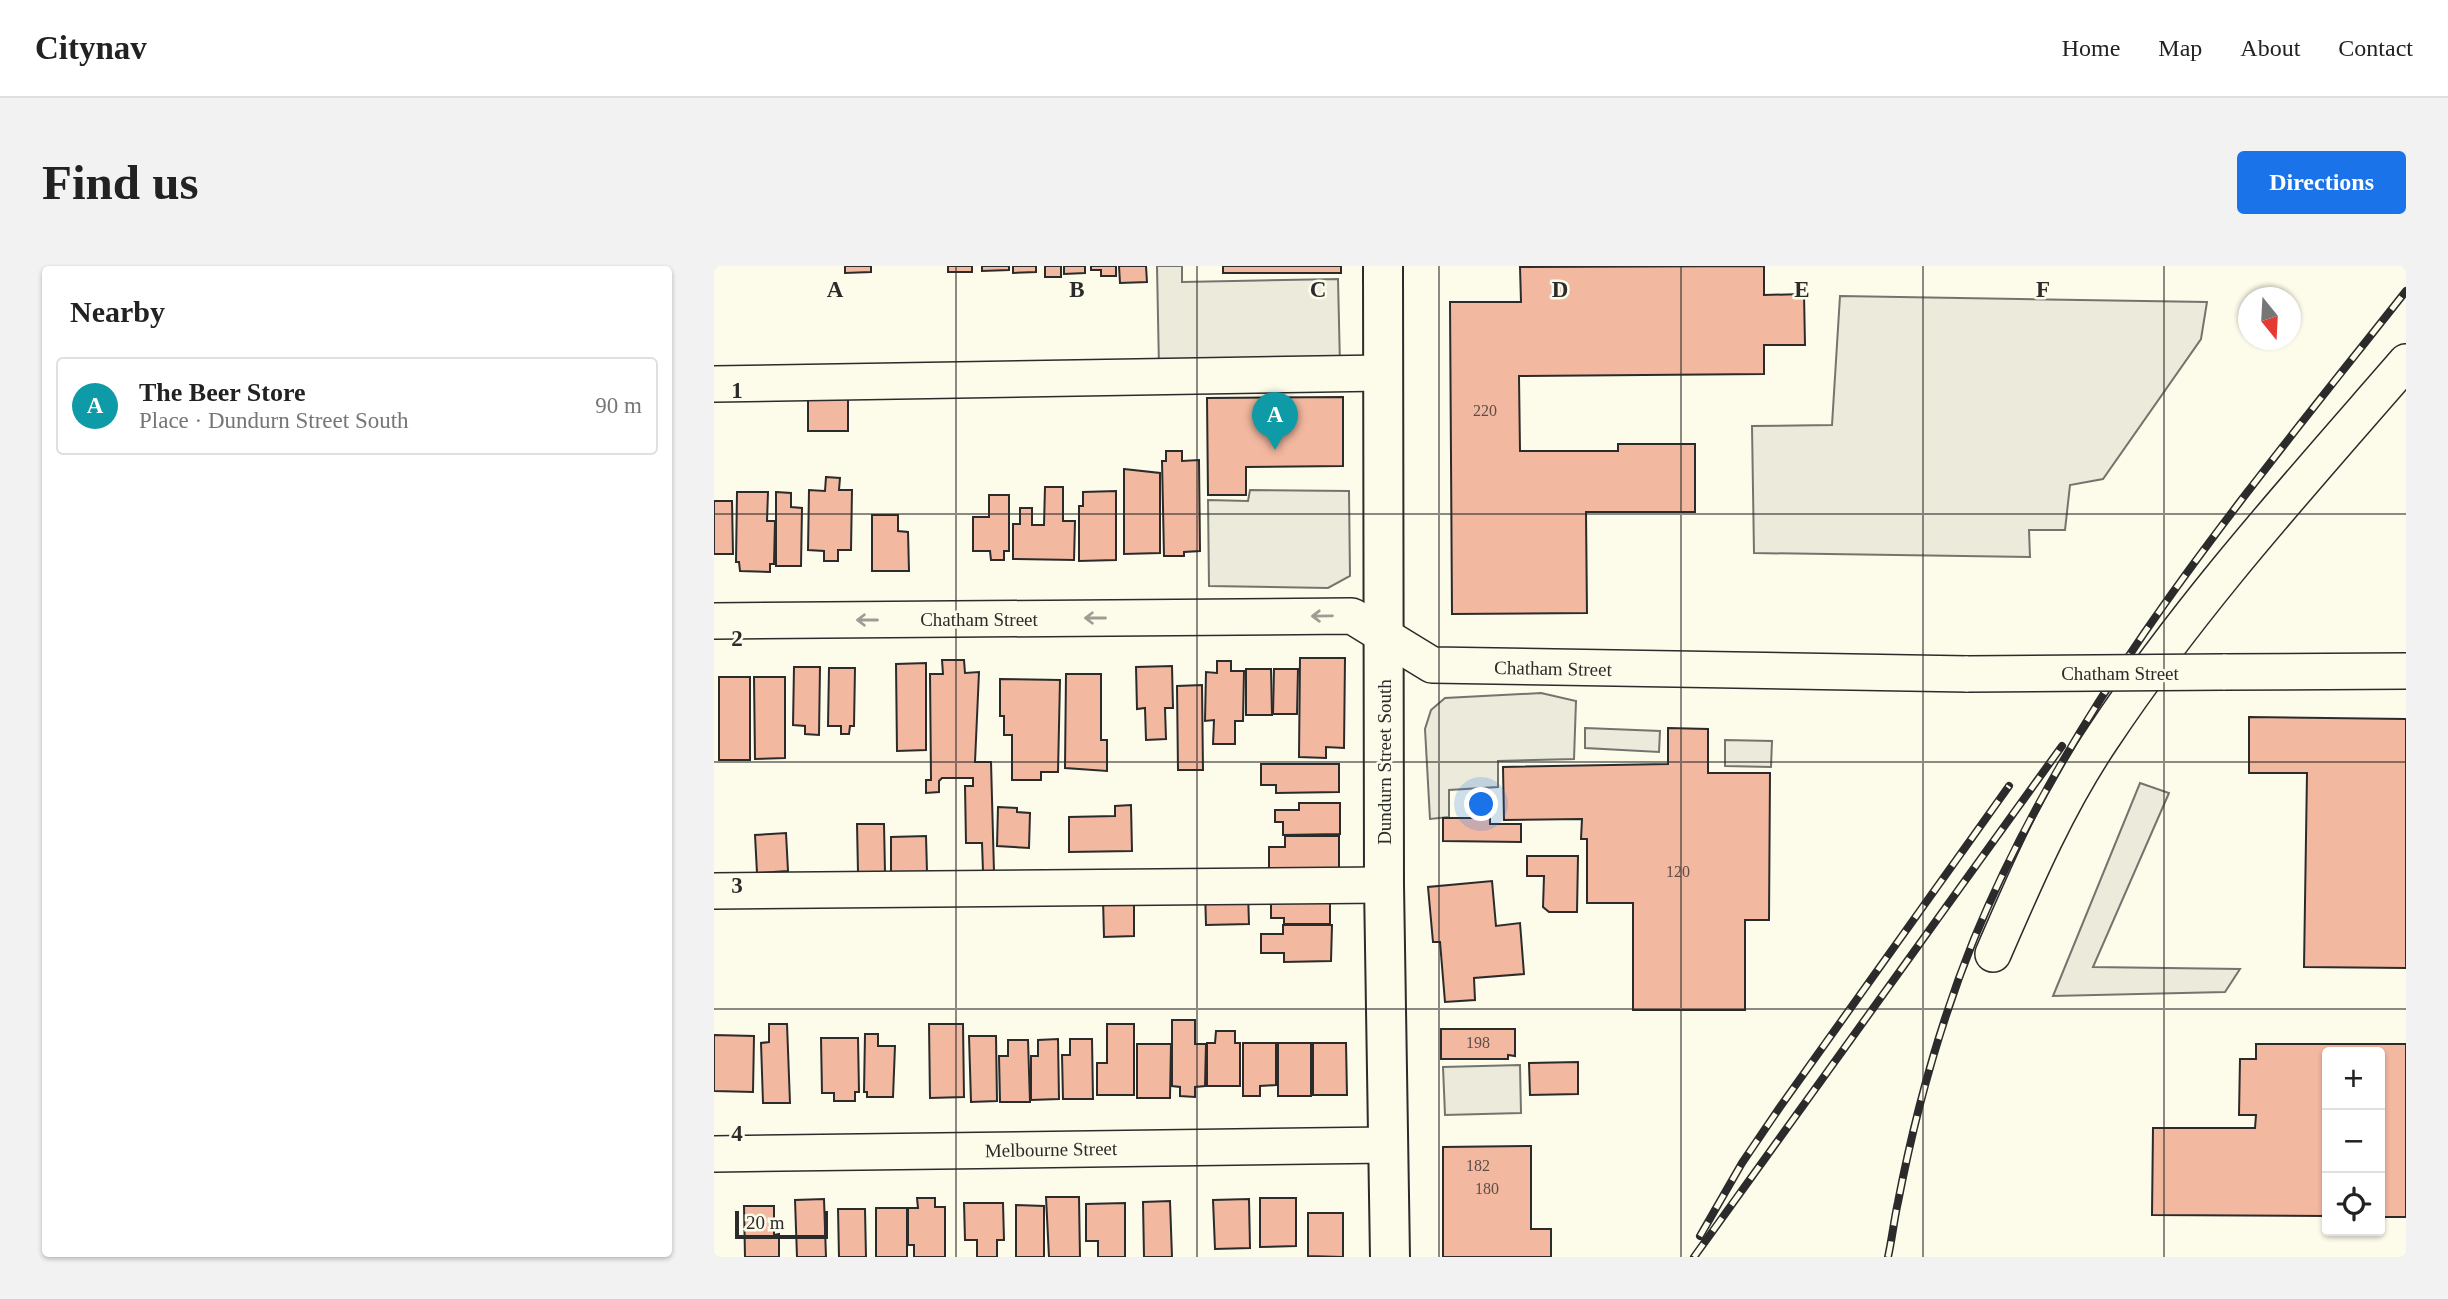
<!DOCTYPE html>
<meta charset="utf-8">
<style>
:root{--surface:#fff;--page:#f2f2f2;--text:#222;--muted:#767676;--line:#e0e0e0;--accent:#1a73e8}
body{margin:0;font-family:"Times New Roman",serif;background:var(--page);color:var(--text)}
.controls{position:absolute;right:21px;bottom:21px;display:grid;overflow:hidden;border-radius:7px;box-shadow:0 2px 5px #0004}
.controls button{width:63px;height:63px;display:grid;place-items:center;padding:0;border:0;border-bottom:2px solid var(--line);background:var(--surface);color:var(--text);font:35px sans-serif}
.compass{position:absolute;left:1524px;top:21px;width:63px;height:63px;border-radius:50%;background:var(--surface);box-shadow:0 2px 5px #0004;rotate:162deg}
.scale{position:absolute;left:21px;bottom:18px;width:93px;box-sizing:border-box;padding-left:7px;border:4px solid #2b2b2b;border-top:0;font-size:19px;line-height:24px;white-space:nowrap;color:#2b2b2b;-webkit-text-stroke:5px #fdfbea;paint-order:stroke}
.you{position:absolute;left:768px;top:539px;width:24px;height:24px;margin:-18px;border:5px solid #fff;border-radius:50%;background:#1a73e8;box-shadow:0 0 0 10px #1a73e833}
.badge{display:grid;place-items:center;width:46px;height:46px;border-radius:50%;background:var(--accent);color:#fff;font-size:23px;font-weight:700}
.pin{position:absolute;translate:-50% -58px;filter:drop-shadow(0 2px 4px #0008)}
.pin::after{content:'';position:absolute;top:37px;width:24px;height:21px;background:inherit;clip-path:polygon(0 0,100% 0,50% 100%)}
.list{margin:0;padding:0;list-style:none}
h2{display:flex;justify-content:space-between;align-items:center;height:91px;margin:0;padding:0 28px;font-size:30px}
h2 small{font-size:23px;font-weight:400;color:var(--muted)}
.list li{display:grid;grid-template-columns:46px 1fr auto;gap:21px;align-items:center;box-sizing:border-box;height:98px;margin:0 14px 14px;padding:0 14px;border:2px solid var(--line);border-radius:7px}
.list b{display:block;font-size:26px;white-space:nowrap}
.list p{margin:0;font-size:23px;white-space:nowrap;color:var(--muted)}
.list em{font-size:23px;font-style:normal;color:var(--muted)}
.icon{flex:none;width:38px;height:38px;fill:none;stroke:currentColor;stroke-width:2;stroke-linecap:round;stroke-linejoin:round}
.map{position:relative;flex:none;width:1692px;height:991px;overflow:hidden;border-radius:7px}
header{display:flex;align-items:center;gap:42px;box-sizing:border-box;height:98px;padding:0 35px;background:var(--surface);border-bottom:2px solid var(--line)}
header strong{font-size:33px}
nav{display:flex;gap:38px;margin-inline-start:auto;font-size:24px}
.intro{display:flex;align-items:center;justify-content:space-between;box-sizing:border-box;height:168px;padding:0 42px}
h1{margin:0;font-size:49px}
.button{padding:18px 32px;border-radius:7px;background:var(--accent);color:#fff;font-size:24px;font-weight:700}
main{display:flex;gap:42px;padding:0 42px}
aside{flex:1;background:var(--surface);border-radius:7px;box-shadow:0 2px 5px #0004}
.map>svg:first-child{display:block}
.parking{fill:#eceadb;stroke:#74746e;stroke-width:2}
.building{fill:#f2b8a0;stroke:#2b2b2b;stroke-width:2}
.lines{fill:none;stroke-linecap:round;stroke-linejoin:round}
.minor-casing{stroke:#2b2b2b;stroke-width:38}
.major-casing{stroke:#2b2b2b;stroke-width:42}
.minor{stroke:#fdfbea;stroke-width:35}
.major{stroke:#fdfbea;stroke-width:38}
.rail-casing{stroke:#2b2b2b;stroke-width:8}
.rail{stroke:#fdfbea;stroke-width:5;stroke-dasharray:16;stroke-linecap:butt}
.minor-bridge-casing{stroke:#2b2b2b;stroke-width:38;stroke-linecap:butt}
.minor-bridge{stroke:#fdfbea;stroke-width:35}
.oneway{stroke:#9e9d94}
.grid{fill:none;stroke:#2b2b2b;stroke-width:2;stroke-opacity:0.55}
.labels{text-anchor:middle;stroke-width:5;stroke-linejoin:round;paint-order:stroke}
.number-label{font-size:16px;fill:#5d4e48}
.street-label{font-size:19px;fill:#2b2b2b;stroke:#fdfbea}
.grid-label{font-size:23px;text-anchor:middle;font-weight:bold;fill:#2b2b2b;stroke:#fdfbea;stroke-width:5;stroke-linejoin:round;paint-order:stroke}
</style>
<header>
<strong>Citynav</strong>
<nav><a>Home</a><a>Map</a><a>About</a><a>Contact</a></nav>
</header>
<div class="intro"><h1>Find us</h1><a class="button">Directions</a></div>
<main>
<aside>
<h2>Nearby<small></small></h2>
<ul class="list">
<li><span class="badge" style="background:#0f9aa8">A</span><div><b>The Beer Store</b><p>Place · Dundurn Street South</p></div><em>90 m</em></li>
</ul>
</aside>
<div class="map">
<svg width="1692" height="991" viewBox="0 0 1692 991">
<rect width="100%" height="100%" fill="#fdfbea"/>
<g class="parking">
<path d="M443,0H468V16L624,13L626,99L445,102Z"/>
<path d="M1126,30L1493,36L1487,73L1389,213L1356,219L1351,264H1315L1316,291L1040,287L1038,160L1118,159Z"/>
<path d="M536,224L635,225L636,310L614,322L495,320L494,234L534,235Z"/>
<path d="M827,427L862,435L860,493L784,495V521L735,524V551L716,553L711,463L717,444L731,432Z"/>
<path d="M871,462L946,465L945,486L871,482Z"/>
<path d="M1011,474L1058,475L1057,501L1011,500Z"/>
<path d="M1426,517L1455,527L1379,701L1526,703L1511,726L1339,730Z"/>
<path d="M806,799L807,847L731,849L729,801Z"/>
</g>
<g class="building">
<path d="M131,0H157V6L131,7Z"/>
<rect x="234" y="0" width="24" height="6"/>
<path d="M268,0H295V4L268,5Z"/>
<path d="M299,0H322V6L299,7Z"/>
<rect x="331" y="0" width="16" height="11"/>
<path d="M350,0H371V7L350,8Z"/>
<path d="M377,0H402V10H387V4H377Z"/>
<path d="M405,0H432L433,16L406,17Z"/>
<rect x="509" y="0" width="118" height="7"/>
<path d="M1050,0V29L1090,28L1091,79H1050V108L805,110L806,185H904V178H981V246H872L873,347L738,348L736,36H807L806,1Z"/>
<rect x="94" y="129" width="40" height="36"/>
<path d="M629,131V200L532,201V229H494L493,132Z"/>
<path d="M452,185H468V195L485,194L486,285L470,286V290H450L448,195H452Z"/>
<path d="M410,203L446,207V287L410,288Z"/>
<path d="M112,211L126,212L125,224H138L137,284H124V295H110V285L94,284L95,224L111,225Z"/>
<path d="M331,221H349V255H361L360,294L299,293V258H306V242H318V259H330Z"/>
<path d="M402,225V294L365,295V240H369V226Z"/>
<path d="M23,226H54L53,255H61L60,298H56V306L26,305L25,296H22Z"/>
<path d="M62,226L77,227V241L88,242L87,300H62Z"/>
<path d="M275,229H295V285H290V294H277L276,285H259V251H275Z"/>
<path d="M0,235H18L19,288H0Z"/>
<path d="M158,249H184V265L194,266L195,305H158Z"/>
<path d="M586,392H631L630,482L612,481V492L585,491Z"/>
<path d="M228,394H250L251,407L265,406L261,496H277L280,606H269L268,577H252L251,520H259V512H228L225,515V526L212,527V514H217L216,408H229Z"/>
<path d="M503,395H517V405H530L529,455H521V478H499L500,454L491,455L492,406L503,407Z"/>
<path d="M212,397V484L183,485L182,398Z"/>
<path d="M458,400L459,442H451L452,473L432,474L431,442L423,443L422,401Z"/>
<path d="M80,401H106L105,469L91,468V460L79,459Z"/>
<path d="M115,402H141L140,460H136L135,468H127V460H114Z"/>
<path d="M532,403H557L558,449H532Z"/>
<path d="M560,403H584L583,448H559Z"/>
<path d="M352,408H387V474H393V505L351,502Z"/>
<rect x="5" y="411" width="31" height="83"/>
<path d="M40,411H71V492L41,493Z"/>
<path d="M286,413L346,414L344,506H327V514H298V469H290V450H286Z"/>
<path d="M488,419L489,504H464L463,420Z"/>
<path d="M1535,451L1692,453V702L1590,701L1593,507H1535Z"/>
<path d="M954,462L994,463V507H1056L1055,654H1031V744H919V637H873V573H867L868,553L790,554L789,501L954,498Z"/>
<path d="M547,498H625V526L562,527V519H547Z"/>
<path d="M585,537H626V568L569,569V556H561V544H585Z"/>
<path d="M417,539L418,585L355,586V551L401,550V540Z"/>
<path d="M284,541L303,542V546L316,547L315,582L283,580Z"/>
<path d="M729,552H776V558H807V576L729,575Z"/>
<path d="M143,558H170L171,606H144Z"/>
<path d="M72,567L74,605L43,607L41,569Z"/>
<path d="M212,570L213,606L177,607V571Z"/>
<path d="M571,570H625V604H555V581H571Z"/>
<path d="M813,590H864L863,646H835L829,641L830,610H813Z"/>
<path d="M778,615L782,660L806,657L810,708L760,712L761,734L731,736L726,676H719L714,621Z"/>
<path d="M491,623L534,626L535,658L492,659Z"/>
<path d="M616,623V658H570V652H557V624Z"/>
<path d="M389,633H420V670L390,671Z"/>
<path d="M569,659H618L617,695L570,696V687H547V668H569Z"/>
<path d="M458,754H481V778H492L491,820L481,821V831L466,830V821L458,820Z"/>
<path d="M55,758H73L76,837H49L47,777L55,776Z"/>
<path d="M215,758H249L250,831L216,832Z"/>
<path d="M393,758H420V829H383V797H393Z"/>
<path d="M727,763H801V790L794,789V793H727Z"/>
<path d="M502,765H521V777H526V820H493V777H501Z"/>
<path d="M151,768H164V780H181L179,831H153V826H150Z"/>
<path d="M0,769L40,770L39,826L0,825Z"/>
<path d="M255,770H282L283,835L257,836Z"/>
<path d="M107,772H144L145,826H141V835H120V827H108Z"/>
<path d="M344,773L345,833L317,834V790H324V774Z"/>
<path d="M356,773H378L379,833H349L348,789H356Z"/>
<path d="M294,774H314L316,836H286L285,790H294Z"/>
<path d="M529,777H562V819L546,820V830H529Z"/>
<rect x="564" y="777" width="33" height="53"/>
<path d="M599,777H632L633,829H599Z"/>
<path d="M423,778H457L456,832H423Z"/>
<path d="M1542,778H1692V951H1666V786H1613V950L1438,949L1439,862H1541L1542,849H1525L1526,793H1542Z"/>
<path d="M864,796V828L816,829L815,797Z"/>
<path d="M817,880V963H837V991H729V881Z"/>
<path d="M332,931H365L366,991H335Z"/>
<path d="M203,932H221V941H231V991H200V979H194V942H204Z"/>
<path d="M546,932H582V980L546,981Z"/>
<path d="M110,933L112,991H83L81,934Z"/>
<path d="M535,933L536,982L501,983L499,934Z"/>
<path d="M456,935L458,991H430L429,936Z"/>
<path d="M250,937H289L290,974H283V991H263V974H251Z"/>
<path d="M411,937V991H384V975H372V938Z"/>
<path d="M302,939L330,940V991H302Z"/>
<path d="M30,940H60V969L65,968V991H31Z"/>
<rect x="162" y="942" width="31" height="49"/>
<path d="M124,943H151L152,991H125Z"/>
<path d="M594,947H629V991L594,990Z"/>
</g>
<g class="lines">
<g class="minor-casing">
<g id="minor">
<path d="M0,118L669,107"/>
<path d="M0,355L638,350L718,399L1254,408"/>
<path d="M1509,406L1692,405"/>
<path d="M0,625L670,619"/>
<path d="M1279,688C1311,614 1344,537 1389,471C1478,337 1587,217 1692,96"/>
<path d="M0,888L674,879"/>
</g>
</g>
<g class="major-casing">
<path id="major" d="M669,0L670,619L676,991"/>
</g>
<use href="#minor" class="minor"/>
<use href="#major" class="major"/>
<g class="rail-casing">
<g id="rail">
<path d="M986,970L1028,897L1066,841L1295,520"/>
<path d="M980,991L1348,480"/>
<path d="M1174,991C1178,973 1180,954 1184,936C1201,848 1226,757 1260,673C1360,430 1531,229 1692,25"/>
</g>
</g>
<use href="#rail" class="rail"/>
<g class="minor-bridge-casing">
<path id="minor-bridge" d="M1254,408L1509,406"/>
</g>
<use href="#minor-bridge" class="minor-bridge"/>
</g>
<defs><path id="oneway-shaft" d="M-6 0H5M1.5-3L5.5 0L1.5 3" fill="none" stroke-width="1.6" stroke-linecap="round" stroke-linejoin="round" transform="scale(1.75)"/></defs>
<g class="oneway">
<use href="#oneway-shaft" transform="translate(608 350) rotate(179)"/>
<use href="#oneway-shaft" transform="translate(381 352) rotate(180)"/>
<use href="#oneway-shaft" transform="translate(153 354) rotate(180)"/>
</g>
<path class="grid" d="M242,0V991M483,0V991M725,0V991M967,0V991M1209,0V991M1450,0V991M0,248H1692M0,496H1692M0,743H1692"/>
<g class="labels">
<g class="number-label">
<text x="771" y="150">220</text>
<text x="964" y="611">120</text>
<text x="764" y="782">198</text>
<text x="764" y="905">182</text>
<text x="773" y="928">180</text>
</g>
<g class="street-label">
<text x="265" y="360">Chatham Street</text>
<text transform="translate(839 402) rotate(1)" y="7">Chatham Street</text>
<text x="1406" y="414">Chatham Street</text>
<text transform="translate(670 496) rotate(-90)" y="7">Dundurn Street South</text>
<text transform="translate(337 883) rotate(-1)" y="7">Melbourne Street</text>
</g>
</g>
<g class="grid-label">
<text x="121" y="31">A</text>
<text x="363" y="31">B</text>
<text x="604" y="31">C</text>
<text x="846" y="31">D</text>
<text x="1088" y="31">E</text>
<text x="1329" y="31">F</text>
<text x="23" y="132">1</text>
<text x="23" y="380">2</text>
<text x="23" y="627">3</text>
<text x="23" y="875">4</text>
</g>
</svg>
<div class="controls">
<button>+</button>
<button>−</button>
<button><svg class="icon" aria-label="locate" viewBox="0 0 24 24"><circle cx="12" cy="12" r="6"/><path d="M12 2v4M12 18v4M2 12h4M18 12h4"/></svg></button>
</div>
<svg class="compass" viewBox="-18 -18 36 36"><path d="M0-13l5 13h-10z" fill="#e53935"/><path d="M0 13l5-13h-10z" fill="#767676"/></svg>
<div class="scale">20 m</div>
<div class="you"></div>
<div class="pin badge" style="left:561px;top:184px;background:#0f9aa8">A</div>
</div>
</main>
